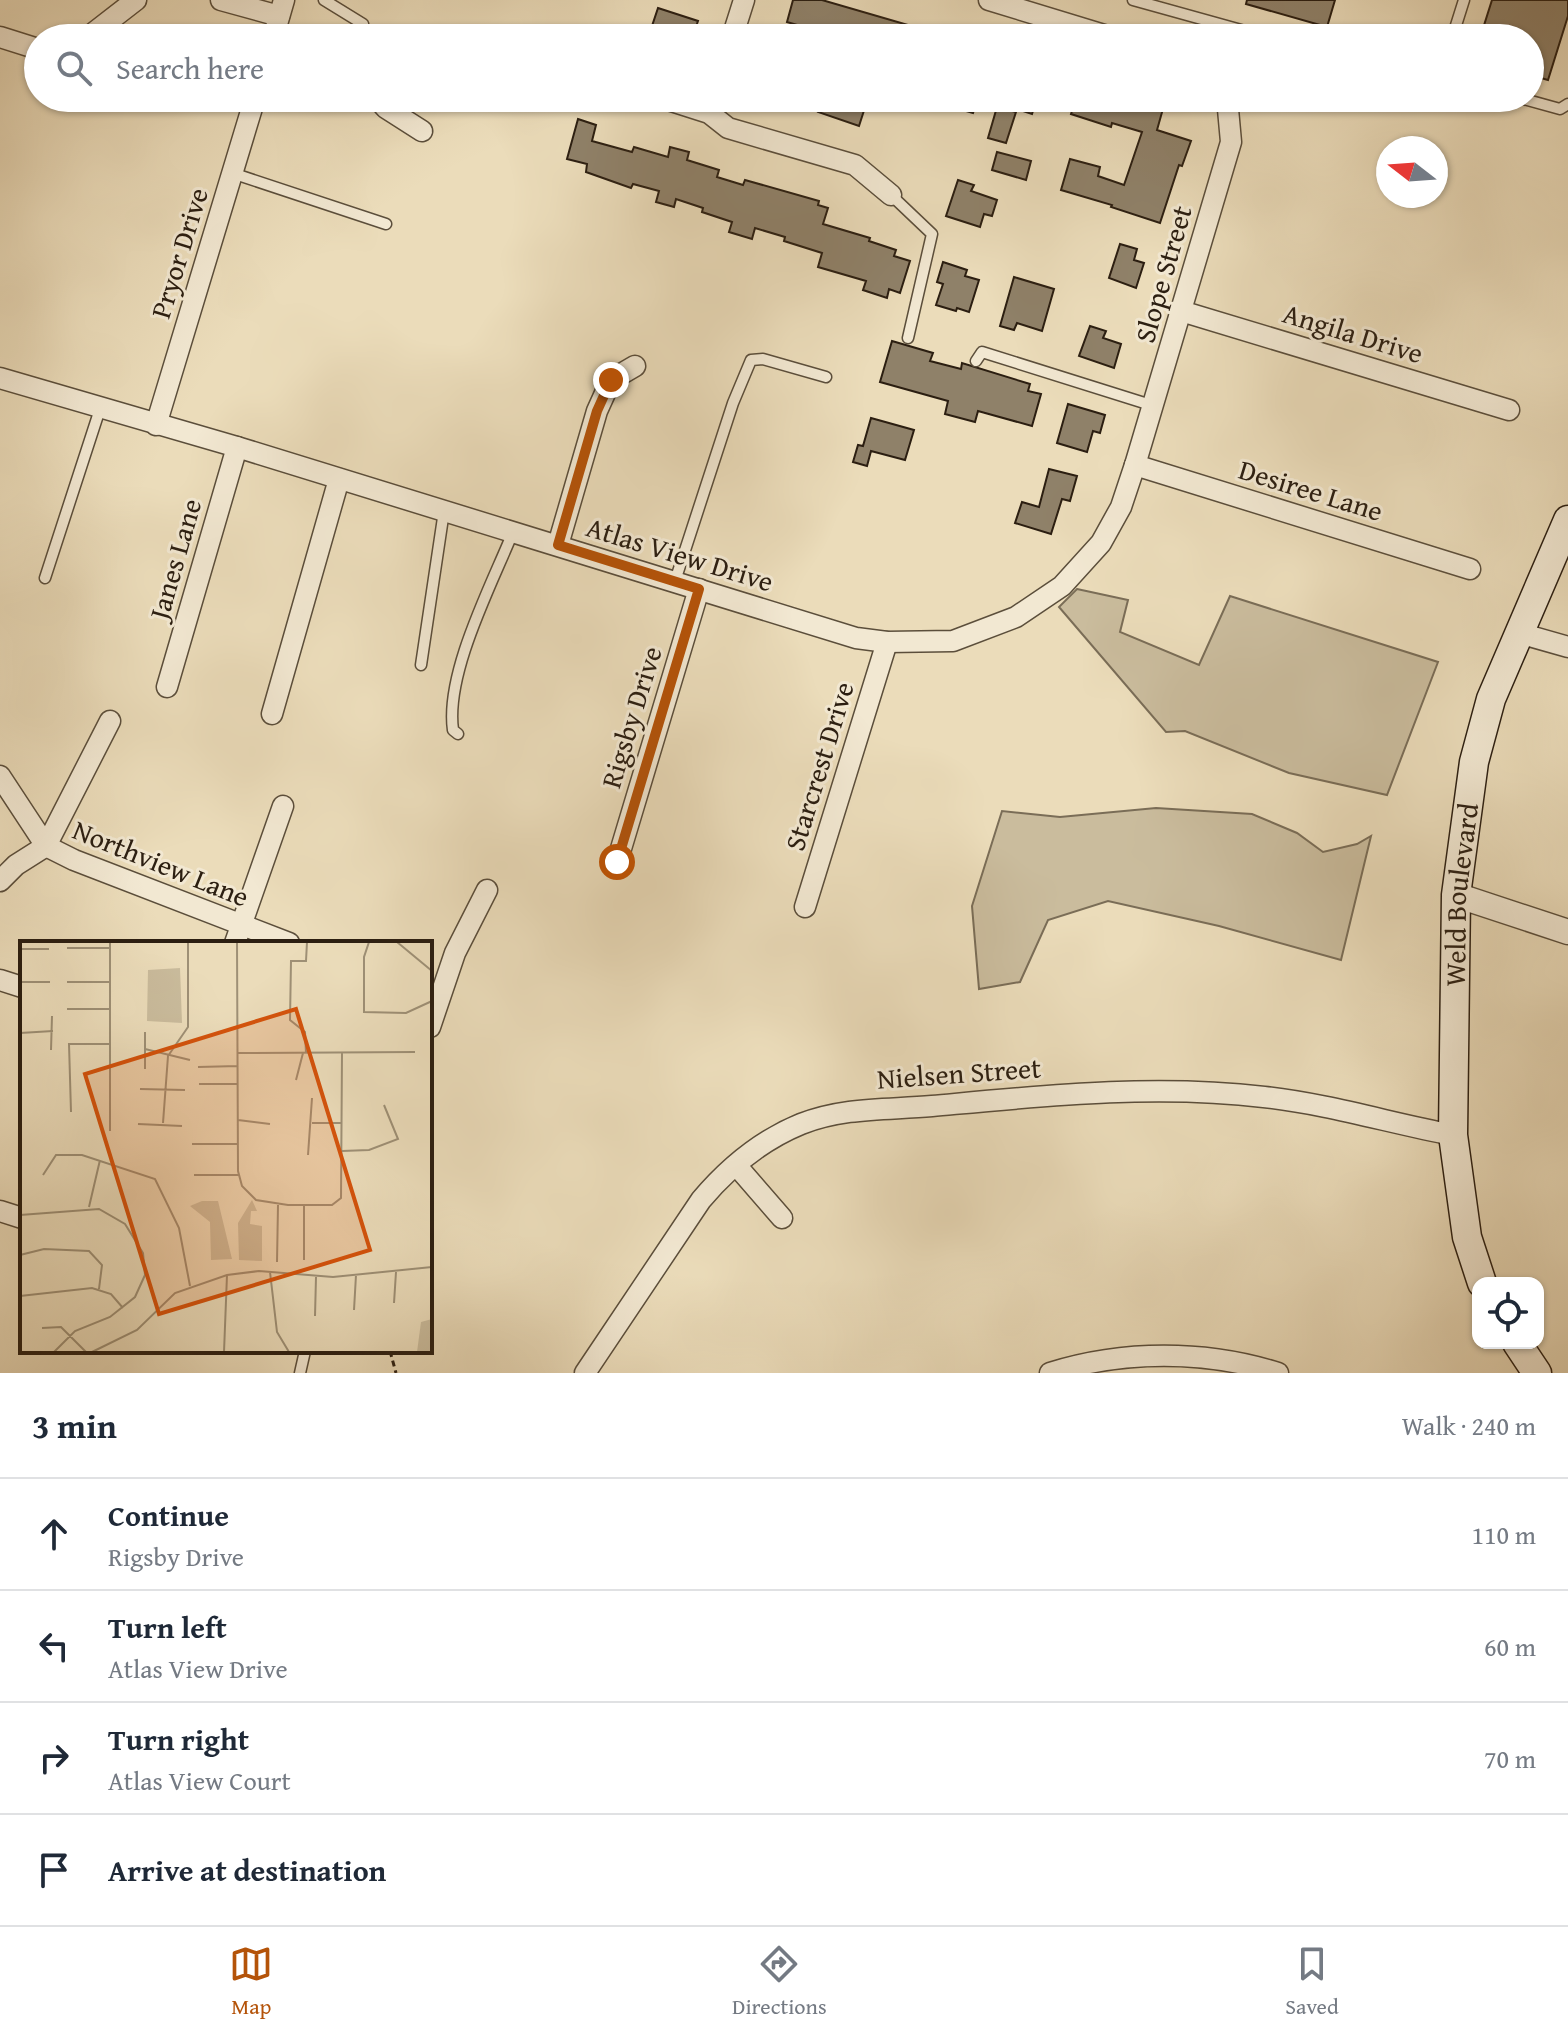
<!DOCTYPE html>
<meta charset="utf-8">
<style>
:root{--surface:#fff;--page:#f6f6f7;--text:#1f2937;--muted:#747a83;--line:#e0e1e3;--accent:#b45309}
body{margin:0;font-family:"Gentium Book Plus",serif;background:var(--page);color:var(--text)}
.controls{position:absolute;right:24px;bottom:24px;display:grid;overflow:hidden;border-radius:16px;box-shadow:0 2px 6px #0004}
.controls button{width:72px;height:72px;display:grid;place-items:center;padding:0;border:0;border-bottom:2px solid var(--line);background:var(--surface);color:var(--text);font:40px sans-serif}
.compass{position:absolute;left:1376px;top:136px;width:72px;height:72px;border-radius:50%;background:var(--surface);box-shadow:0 2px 6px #0004;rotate:287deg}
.stop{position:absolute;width:24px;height:24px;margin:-18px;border:6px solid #b45309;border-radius:50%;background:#fff}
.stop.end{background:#b45309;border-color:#fff;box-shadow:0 2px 8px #0008}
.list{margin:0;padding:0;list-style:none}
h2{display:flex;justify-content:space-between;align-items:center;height:104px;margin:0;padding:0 32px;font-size:34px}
h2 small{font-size:26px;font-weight:400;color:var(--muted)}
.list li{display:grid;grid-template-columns:52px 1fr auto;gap:24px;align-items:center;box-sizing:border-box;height:112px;padding:0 32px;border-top:2px solid var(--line)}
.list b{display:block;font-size:30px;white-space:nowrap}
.list p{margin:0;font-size:26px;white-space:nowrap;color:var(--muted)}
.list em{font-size:26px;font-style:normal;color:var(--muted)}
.icon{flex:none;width:44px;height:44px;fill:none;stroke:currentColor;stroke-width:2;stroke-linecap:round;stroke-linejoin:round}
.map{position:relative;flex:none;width:1568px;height:1373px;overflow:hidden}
.search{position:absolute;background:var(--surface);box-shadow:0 2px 6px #0004;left:24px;right:24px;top:24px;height:88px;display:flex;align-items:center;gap:20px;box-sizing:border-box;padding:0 28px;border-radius:44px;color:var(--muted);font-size:30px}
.sheet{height:552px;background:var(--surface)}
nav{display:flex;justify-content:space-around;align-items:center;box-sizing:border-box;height:112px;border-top:2px solid var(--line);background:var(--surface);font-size:22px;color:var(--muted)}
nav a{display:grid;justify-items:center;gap:4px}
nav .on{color:var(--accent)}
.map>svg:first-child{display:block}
.green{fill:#cabc9d;stroke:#7a6d57;stroke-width:2}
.building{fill:#8f8169;stroke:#2b1e11;stroke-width:2}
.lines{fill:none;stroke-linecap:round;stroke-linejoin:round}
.service-casing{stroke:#5b4e3b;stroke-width:13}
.minor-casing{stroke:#5b4e3b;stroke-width:23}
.tertiary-casing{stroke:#5b4e3b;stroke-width:27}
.secondary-casing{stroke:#2b1e11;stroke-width:31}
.path{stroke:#2b1e11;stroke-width:3;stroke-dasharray:6 4;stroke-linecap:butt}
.service{stroke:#f2e8d2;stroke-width:10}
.minor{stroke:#f2e8d2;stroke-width:20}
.tertiary{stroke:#f2e8d2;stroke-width:24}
.secondary{stroke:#f2e8d2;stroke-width:28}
.route{stroke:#b45309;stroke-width:10}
.labels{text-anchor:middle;stroke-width:6;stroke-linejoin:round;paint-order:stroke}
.street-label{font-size:28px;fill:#2b1e11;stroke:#f2e8d2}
.inset-road{fill:none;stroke:#9e9076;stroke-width:2}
.view{fill:#d5530c;fill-opacity:0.15;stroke:#d5530c;stroke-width:4}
.inset-edge{fill:none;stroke:#2b1e11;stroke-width:4}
</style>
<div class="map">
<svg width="1568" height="1373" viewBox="0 0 1568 1373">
<rect width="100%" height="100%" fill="#ebdcba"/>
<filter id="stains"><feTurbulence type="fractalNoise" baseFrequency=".0025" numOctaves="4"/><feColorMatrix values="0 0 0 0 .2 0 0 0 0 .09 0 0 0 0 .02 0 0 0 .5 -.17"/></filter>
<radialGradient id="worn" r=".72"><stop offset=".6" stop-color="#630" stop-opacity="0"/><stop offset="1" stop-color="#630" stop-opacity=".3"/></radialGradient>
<g class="green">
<path d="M1077,589L1128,600L1120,632L1199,665L1230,596L1438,662L1387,795L1289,773L1185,731L1166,732L1059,607Z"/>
<path d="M1156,808L1252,814L1297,833L1323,852L1357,844L1371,836L1341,960L1219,926L1108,901L1048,920L1020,982L979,989L972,906L1002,811L1060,817Z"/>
</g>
<g class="building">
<path d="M793,0H822L939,34V38H877L865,34L863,38H841L787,22Z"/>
<path d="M1247,0H1335L1327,27L1246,4Z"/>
<path d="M1492,0H1568V16L1548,80L1530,75V38H1480Z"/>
<path d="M658,8L698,21L692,38H648Z"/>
<path d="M823,98H868L859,126L818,112Z"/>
<path d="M935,98H978L973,113L935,102Z"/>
<path d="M992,98H1037L1032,114L992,101Z"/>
<path d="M1076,98H1166L1157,130L1191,141L1182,166L1179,165L1160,223L1111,207L1112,205L1061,190L1070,159L1100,167L1098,176L1124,185L1142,132L1112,123L1111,127L1071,114Z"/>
<path d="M997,107L1016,112L1006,143L988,138Z"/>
<path d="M578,119L596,125L592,141L632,152L634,147L668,157L670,147L689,152L687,160L719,170L717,177L743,185L745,180L819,201L818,205L828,208L823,224L870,238L869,241L896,250L894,256L910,261L900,293L889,289L887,298L863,290L866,281L818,267L822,253L784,241L785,237L755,228L752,239L729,232L732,222L702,212L703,208L676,199L674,207L656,202L659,191L633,184L631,188L586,172L587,164L567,159Z"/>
<path d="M997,152L1031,161L1026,180L992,170Z"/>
<path d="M958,180L974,185L971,191L997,200L992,216L984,214L980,227L946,216Z"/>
<path d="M1120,244L1137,249L1134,260L1144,263L1136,288L1109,278Z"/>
<path d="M943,262L967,270L965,276L979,280L969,312L957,308L956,311L936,305L943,284L937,282Z"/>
<path d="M1014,277L1054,289L1042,331L1017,323L1014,330L1000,326Z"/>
<path d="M1090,326L1106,331L1103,338L1121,344L1114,368L1079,356Z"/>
<path d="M892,341L933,353L930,361L961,369L962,363L1030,384L1028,391L1041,394L1032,426L978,411L975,422L945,414L948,401L880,382Z"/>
<path d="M1068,404L1105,415L1100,433L1093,431L1087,452L1057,443Z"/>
<path d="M871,418L914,430L905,460L871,451L867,466L853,462L858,445L863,446Z"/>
<path d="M1049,469L1077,476L1070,501L1062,499L1051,534L1015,523L1022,502L1039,507Z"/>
</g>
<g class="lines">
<g class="service-casing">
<g id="service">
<path d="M324,0L363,24"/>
<path d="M1133,0L1270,38"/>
<path d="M1452,38L1464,0"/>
<path d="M1520,98L1560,109L1568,104"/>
<path d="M232,173L386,224"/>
<path d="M891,195L932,234L908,338"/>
<path d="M976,361L982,352L1154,406"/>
<path d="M45,578L100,409"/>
<path d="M675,581L733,403L751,360L763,359L826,377"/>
<path d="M421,665L444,511"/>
<path d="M458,734L453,730C445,673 492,584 513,532"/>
<path d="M300,1373L305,1351"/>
</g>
</g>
<g class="minor-casing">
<g id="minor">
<path d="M221,0L279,16"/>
<path d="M989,0L1114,38"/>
<path d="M0,37L38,49"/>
<path d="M87,38L136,0"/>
<path d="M273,38L284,0"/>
<path d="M732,38L744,0"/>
<path d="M377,98L386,108L422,131"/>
<path d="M662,98L709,113L728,128L855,165L891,195"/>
<path d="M1181,311L1509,410"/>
<path d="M0,378L237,447L856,638L887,642L953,641L1016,617L1062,586L1101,543L1121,507L1135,465L1231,142L1228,109L1223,98"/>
<path d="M156,425L255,98"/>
<path d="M1135,465L1470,569"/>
<path d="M558,545L597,411L611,380L635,366"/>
<path d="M1519,633L1568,647"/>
<path d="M167,687L237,447"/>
<path d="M272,714L339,479"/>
<path d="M0,776L46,846L74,860L289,943"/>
<path d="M617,862L699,589"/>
<path d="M0,881L16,865L46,846L110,721"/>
<path d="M805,907L887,642"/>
<path d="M235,943L283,806"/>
<path d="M0,980L22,987"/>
<path d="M430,1027L455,953L487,890"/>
<path d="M736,1165L782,1218"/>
<path d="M0,1211L22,1218"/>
<path d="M585,1373L701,1200C728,1168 762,1140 801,1124C845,1107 887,1110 932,1106C1042,1096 1153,1084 1264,1097C1328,1104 1390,1123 1453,1135"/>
<path d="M1050,1373C1123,1350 1205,1350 1278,1373"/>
</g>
</g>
<g class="tertiary-casing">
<path id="tertiary" d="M1456,895L1568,932"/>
</g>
<g class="secondary-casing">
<g id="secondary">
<path id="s1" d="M1482,1283L1467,1237L1453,1135L1456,895L1474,762L1491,699L1568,520"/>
<path d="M1517,1343L1537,1373"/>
</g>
</g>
<path class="path" d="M390,1351L396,1373"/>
<use href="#service" class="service"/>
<use href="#minor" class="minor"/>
<use href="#tertiary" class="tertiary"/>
<use href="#secondary" class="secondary"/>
</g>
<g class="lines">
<path class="route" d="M611,380L597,411L558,545L699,589L617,862"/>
</g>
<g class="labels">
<g class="street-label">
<text transform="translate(179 253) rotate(-73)" y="10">Pryor Drive</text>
<text transform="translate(1163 274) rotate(-74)" y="10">Slope Street</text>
<text transform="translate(1353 333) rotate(17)" y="10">Angila Drive</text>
<text transform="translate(1311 490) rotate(17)" y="10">Desiree Lane</text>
<text transform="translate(680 554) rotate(17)" y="10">Atlas View Drive</text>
<text transform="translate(175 559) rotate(-74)" y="10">Janes Lane</text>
<text transform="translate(631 717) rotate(-73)" y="10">Rigsby Drive</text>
<text transform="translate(819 766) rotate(-73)" y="10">Starcrest Drive</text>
<text transform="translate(161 863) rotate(22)" y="10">Northview Lane</text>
<text dy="10" stroke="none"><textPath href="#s1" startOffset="392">Weld Boulevard</textPath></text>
<text transform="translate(959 1073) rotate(-4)" y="10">Nielsen Street</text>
</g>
</g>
<g transform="translate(20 941)">
<rect width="412" height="412" fill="#ebdcba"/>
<path d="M160,27L162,82L127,80L128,29ZM232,259L237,270H231L230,283L242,285V320L219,319L218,282ZM182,260H198L212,318L191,319L190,281L170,265ZM412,378V411H397L401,381Z" fill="#cabc9d"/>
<path class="inset-road" d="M217,1L218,230L222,245L236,259L268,264H312L321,257L322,112M349,1L344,16V71L386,72L412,60M377,1L412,30M47,7H90M0,8H29M0,41H30M47,41H90M47,68H90M125,91V128M0,92L33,90M125,108L170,119M31,109L32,75M218,112L395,111M286,112L285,91L270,79L271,20H286L287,1M178,126L218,125M276,139L283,112M179,143H218M120,148L165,149M51,171L49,103H90M218,179L250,183M143,182L148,115L168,86V1M292,182H322M118,183L162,185M90,190V1M172,203H218M322,210L349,209L378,198L364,164M288,214L292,157M23,234L36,214H62L135,238L159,287L170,345M174,234H219M284,264V319M69,266L80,219M0,274L79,268L105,283L123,312L125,334L115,356L90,376L55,390L34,411M0,314L24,308L69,310L82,324L79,348M257,321L258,264M250,331L257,391L269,411M0,355L72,347L91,353L103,367M374,362L376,331M334,369L336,334M295,375L296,336M22,387L41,386L66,411M72,411L117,389L155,352L207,334L239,330L313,336L412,326M204,411L207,334"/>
<path class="view" d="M276,68L350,309L139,373L65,133Z"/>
<rect width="412" height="412" class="inset-edge"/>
</g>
<rect width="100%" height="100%" filter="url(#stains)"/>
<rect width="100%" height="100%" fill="url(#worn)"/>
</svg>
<div class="controls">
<button><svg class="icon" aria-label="locate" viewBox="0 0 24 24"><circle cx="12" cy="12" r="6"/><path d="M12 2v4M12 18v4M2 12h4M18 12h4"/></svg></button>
</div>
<svg class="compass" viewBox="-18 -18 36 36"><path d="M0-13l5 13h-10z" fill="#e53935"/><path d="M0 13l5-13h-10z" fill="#747a83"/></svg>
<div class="stop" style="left:617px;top:862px"></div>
<div class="stop end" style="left:611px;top:380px"></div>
<div class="search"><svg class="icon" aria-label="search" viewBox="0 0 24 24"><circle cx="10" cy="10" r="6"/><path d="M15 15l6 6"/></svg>Search here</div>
</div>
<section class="sheet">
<h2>3 min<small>Walk · 240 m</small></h2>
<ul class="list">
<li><svg class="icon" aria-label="ahead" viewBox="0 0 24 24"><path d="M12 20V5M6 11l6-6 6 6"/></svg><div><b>Continue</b><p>Rigsby Drive</p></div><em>110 m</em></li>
<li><svg class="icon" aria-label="left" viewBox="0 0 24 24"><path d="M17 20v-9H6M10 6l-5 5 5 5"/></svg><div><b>Turn left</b><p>Atlas View Drive</p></div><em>60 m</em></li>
<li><svg class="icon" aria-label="right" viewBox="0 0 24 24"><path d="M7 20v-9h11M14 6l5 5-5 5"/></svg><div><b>Turn right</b><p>Atlas View Court</p></div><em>70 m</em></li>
<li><svg class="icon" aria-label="arrive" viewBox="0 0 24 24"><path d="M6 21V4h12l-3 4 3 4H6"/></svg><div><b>Arrive at destination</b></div></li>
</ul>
</section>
<nav>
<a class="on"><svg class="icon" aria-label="map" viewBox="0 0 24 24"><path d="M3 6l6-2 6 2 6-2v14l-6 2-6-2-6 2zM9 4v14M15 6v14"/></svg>Map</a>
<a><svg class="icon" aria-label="directions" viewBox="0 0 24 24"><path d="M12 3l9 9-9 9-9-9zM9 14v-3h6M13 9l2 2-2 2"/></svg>Directions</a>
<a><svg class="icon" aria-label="saved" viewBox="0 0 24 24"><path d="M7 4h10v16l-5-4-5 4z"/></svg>Saved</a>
</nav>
